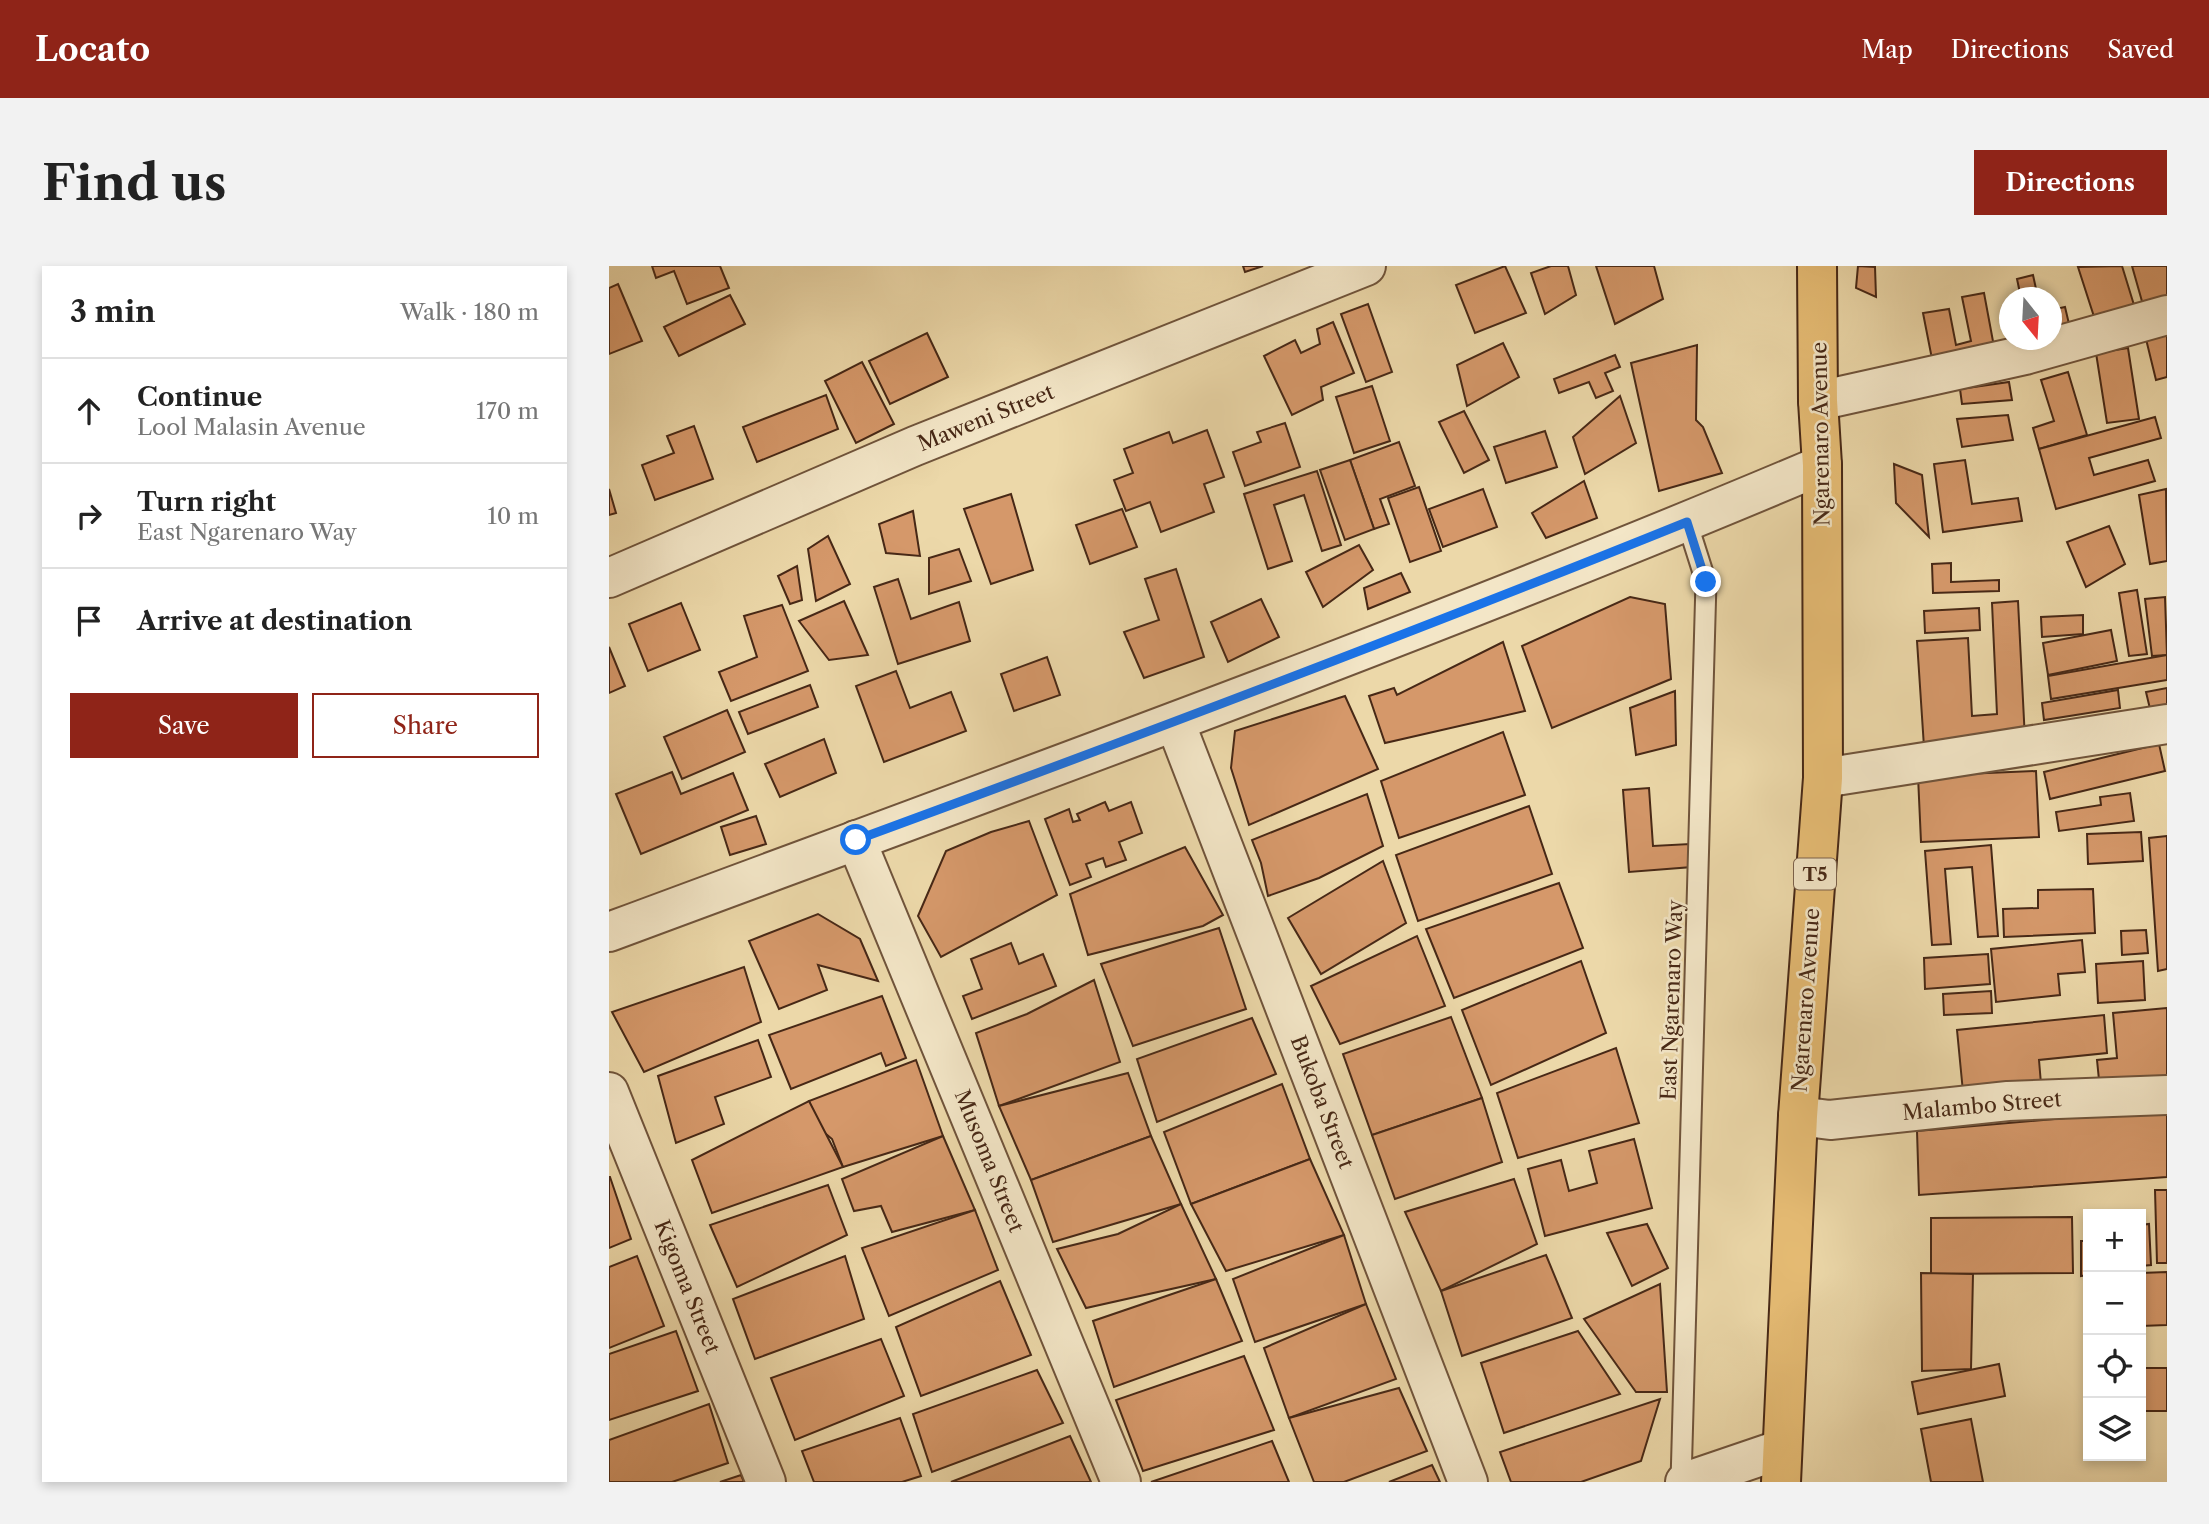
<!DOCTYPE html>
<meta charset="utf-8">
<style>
:root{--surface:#fff;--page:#f2f2f2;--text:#222;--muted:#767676;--line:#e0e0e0;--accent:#8f2418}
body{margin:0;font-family:"Libre Caslon Text",serif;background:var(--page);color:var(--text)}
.controls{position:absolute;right:21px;bottom:21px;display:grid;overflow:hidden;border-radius:0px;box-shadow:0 4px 10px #0003}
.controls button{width:63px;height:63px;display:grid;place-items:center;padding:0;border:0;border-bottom:2px solid var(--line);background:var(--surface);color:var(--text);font:35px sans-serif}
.compass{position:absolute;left:1390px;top:21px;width:63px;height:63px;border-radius:50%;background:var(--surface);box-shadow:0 4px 10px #0003;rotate:162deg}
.stop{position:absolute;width:21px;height:21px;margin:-16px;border:5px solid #1a73e8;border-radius:50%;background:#fff}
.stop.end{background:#1a73e8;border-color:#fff;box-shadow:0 2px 7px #0008}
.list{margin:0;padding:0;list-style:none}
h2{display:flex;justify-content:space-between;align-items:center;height:91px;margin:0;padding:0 28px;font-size:30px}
h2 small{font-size:23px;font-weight:400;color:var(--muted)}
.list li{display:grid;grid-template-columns:46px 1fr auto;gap:21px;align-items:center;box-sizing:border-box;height:105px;padding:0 28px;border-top:2px solid var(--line)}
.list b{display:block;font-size:26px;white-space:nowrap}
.list p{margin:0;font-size:23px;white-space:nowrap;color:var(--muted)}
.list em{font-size:23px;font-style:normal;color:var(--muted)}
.actions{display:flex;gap:14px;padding:21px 28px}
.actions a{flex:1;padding:16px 0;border:2px solid var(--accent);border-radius:0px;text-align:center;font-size:24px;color:var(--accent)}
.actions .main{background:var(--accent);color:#fff}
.icon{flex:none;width:38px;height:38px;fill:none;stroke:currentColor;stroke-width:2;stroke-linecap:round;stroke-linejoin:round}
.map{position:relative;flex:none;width:1558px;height:1216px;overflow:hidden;border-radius:0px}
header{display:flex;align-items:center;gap:42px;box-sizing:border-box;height:98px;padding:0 35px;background:var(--accent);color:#fff}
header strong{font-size:33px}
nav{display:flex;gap:38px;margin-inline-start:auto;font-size:24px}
.intro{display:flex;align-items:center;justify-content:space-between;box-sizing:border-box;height:168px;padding:0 42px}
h1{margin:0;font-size:49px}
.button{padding:18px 32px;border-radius:0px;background:var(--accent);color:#fff;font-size:24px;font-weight:700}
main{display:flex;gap:42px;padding:0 42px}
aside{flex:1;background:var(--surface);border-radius:0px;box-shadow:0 4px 10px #0003}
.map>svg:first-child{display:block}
.building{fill:#d5986a;stroke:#472816;stroke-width:2}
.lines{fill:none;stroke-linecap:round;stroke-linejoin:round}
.lane-casing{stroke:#70543b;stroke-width:23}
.street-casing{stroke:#70543b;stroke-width:42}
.highway-casing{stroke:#472816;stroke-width:42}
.lane{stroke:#f3e6c7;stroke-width:19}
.street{stroke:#f3e6c7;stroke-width:38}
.highway{stroke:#e6bc74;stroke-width:38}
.route{stroke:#1a73e8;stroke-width:9}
.labels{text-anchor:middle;stroke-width:5;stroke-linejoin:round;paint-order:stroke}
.shield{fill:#f3e6c7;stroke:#7b614b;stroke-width:2}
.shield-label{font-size:19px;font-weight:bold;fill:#472816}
.street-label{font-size:21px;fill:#472816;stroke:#f3e6c7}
</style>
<header>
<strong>Locato</strong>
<nav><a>Map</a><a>Directions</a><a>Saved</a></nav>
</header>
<div class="intro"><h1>Find us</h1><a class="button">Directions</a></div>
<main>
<aside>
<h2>3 min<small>Walk · 180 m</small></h2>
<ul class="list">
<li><svg class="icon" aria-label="ahead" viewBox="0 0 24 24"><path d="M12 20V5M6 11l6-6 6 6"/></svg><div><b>Continue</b><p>Lool Malasin Avenue</p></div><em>170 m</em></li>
<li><svg class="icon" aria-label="right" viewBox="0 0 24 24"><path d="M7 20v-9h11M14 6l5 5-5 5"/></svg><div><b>Turn right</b><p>East Ngarenaro Way</p></div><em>10 m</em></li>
<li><svg class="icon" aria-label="arrive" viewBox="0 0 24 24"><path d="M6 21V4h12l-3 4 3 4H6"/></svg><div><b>Arrive at destination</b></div></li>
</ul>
<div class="actions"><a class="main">Save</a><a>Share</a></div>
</aside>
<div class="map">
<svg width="1558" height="1216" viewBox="0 0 1558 1216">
<rect width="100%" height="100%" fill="#ecd8a9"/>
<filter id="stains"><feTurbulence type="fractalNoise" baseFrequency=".00286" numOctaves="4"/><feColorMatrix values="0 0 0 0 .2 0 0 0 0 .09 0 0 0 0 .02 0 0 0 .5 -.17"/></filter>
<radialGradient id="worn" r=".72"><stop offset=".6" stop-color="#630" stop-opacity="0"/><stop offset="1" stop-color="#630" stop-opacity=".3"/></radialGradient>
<g class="building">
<path d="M43,0H111L120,22L78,38L65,5L47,12Z"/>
<path d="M634,0H654L636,6Z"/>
<path d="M896,0L917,47L866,67L847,19Z"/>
<path d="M942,0H959L967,29L936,48L922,7Z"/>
<path d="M987,0H1045L1054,33L1006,58Z"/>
<path d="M1249,0L1266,1L1267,31L1247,22Z"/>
<path d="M1513,0L1529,52L1489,63L1469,1Z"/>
<path d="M1523,0H1558V48L1538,53Z"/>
<path d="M1424,9L1429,32H1412L1408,13Z"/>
<path d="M9,18L33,75L0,88V22Z"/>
<path d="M1375,27L1386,86L1324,98L1314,47L1340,43L1347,79L1362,75L1353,31Z"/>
<path d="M121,29L136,58L70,90L55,61Z"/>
<path d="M759,38L783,106L757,116L732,48Z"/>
<path d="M1456,41L1460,58L1442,62V44Z"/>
<path d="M724,56L745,107L712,121L714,134L683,149L655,90L686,74L692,87L711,78L708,63Z"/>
<path d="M318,67L339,111L281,138L260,95Z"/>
<path d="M1558,68V111L1547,114L1537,73Z"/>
<path d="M894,77L910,111L858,140L848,99Z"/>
<path d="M1088,79L1087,154L1094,161L1113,207L1050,225L1022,97Z"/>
<path d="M1519,82L1530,153L1498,157L1487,87Z"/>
<path d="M1006,89L1011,101L996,107L1004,125L987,132L980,116L950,127L945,113Z"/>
<path d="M253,96L285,158L247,177L216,115Z"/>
<path d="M1459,106L1478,169L1430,183L1424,162L1445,155L1432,114Z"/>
<path d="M1400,116L1403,134L1353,138L1351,123Z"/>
<path d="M763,120L781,175L745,187L727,131Z"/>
<path d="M217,129L229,163L148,196L134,161Z"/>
<path d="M1011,130L1027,177L976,208L964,171Z"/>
<path d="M855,145L880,194L855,207L830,156Z"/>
<path d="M1399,149L1404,174L1353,181L1348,153Z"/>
<path d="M1546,151L1552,172L1480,192L1485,209L1539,194L1546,215L1447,243L1430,183Z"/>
<path d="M676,157L691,201L636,220L624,186L652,176L648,166Z"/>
<path d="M85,160L104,213L46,234L33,199L65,187L58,170Z"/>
<path d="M598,164L615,211L595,218L605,246L552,266L541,236L517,245L505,214L524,207L515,183L560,166L564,177Z"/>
<path d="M936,165L948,201L897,217L885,181Z"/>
<path d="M790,176L806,220L771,233L780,258L765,263L741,194Z"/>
<path d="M741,194L765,263L736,274L711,204Z"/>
<path d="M1356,194L1363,238L1409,232L1413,255L1334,266L1325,198Z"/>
<path d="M1285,198L1313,209L1320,271L1287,237Z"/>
<path d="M708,205L732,279L713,285L695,229L665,239L683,295L659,303L635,228Z"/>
<path d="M975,215L988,252L937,272L923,247Z"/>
<path d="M810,221L832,285L801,296L779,232Z"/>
<path d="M0,223L7,247L0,249Z"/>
<path d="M874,223L888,261L834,281L820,243Z"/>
<path d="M1557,223L1558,295L1541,298L1530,229Z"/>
<path d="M402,228L424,304L382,318L355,243Z"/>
<path d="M513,243L528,281L481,298L467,259Z"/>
<path d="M304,245L311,290L277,287L270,258Z"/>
<path d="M1500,260L1516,298L1477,321L1458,276Z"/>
<path d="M219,270L241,318L207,335L199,283Z"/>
<path d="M750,279L764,304L714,341L697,306Z"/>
<path d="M350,283L362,315L320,328V292Z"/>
<path d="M1342,297V316L1390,314V325L1324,327L1323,298Z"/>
<path d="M188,300L193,334L181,338L169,310Z"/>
<path d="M567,303L595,391L535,412L515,366L550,354L536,313Z"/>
<path d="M792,307L801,326L759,343L755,322Z"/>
<path d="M289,313L302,353L350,336L361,375L289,398L265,321Z"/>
<path d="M1528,324L1538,388L1520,390L1510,327Z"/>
<path d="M1021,331L1056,338L1062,413L943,462L913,380Z"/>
<path d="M1556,331L1558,389L1543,390L1536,333Z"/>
<path d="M652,333L670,371L619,396L602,356Z"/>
<path d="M235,335L259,389L220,394L190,355Z"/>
<path d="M1409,335L1416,474L1315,481L1308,375L1359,372L1363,450L1388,448L1383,337Z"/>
<path d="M72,337L91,384L39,405L20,358Z"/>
<path d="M173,339L199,405L122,435L110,406L148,391L135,350Z"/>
<path d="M1370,342L1371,364L1316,367L1315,345Z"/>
<path d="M1474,349V368L1433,371L1432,351Z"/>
<path d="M1502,364L1508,395L1439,409L1434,377Z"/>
<path d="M894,376L916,445L776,477L760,430L785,422L788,429Z"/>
<path d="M0,381L16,420L0,427Z"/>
<path d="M1558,389V414L1442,433L1439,410Z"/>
<path d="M438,391L451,429L405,445L392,408Z"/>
<path d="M287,405L301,442L342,426L357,465L275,496L247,420Z"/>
<path d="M201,419L209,441L139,468L130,446Z"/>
<path d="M1558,422V443L1542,447L1537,426Z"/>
<path d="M1509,424L1511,442L1435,454L1433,437Z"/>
<path d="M1066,425L1067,479L1027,489L1021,442Z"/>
<path d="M736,430L769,503L640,559L622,502L626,465Z"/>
<path d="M118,444L136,486L73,513L55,471Z"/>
<path d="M894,466L916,529L790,572L772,515Z"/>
<path d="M215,473L227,507L171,531L156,498Z"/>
<path d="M1550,478L1556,505L1441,533L1435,506Z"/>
<path d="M1427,505L1430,571L1312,576L1309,510Z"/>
<path d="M63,506L72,528L124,507L139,544L32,588L7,528Z"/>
<path d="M1040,522L1044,580L1081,578L1083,601L1020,606L1014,524Z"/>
<path d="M1521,527L1525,555L1450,565L1447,546L1492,539L1491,531Z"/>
<path d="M758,528L774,580L710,612L659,630L652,597L643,574Z"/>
<path d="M496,536L500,545L522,536L533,567L510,576L517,594L497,601L494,592L477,598L482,611L461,619L436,553L460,543L464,556L471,554L468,548Z"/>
<path d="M920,540L943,608L809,655L787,589Z"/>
<path d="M147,550L157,578L121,589L112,561Z"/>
<path d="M420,555L448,629L332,691L309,650L337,585L382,566Z"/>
<path d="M1532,566L1534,595L1479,598L1478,568Z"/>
<path d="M1558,570V703L1549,705L1540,572Z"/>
<path d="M1382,579L1389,670L1369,671L1363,601L1336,603L1342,678L1323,679L1316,585Z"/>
<path d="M576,581L614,649L594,660L479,689L461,628Z"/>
<path d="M774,595L797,657L712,708L679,652Z"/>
<path d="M950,617L974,682L845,732L817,663Z"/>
<path d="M1484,623L1486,667L1395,671L1394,643L1429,642V624Z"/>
<path d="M209,648L251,673L269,715L209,699L218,724L170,743L140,675Z"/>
<path d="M610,662L637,743L524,780L492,698Z"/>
<path d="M1537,664L1539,687L1513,689L1512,665Z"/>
<path d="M808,670L836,740L731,778L702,720Z"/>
<path d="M1473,674L1476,706L1449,708L1451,729L1387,736L1382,683Z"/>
<path d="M402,677L410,698L434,688L447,720L363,753L354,730L373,723L362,693Z"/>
<path d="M1379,688L1381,718L1316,723L1315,692Z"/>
<path d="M972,695L997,767L882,819L853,744Z"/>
<path d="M1534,695L1536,734L1489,737L1487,698Z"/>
<path d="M135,701L152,756L35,806L3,746Z"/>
<path d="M485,714L511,796L390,840L367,767L418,748Z"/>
<path d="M1382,725L1383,747L1335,749L1334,728Z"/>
<path d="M273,730L297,792L277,800L272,787L182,823L160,769Z"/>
<path d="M1558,742V817L1491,824L1488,794L1508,792L1504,747Z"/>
<path d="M1495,749L1498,787L1430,794L1432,818L1354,826L1348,764Z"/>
<path d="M842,751L873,832L763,869L734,788Z"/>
<path d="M643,752L667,808L548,856L528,793Z"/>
<path d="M149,774L162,811L106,831L115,858L67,877L49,810Z"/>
<path d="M1007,782L1030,857L909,892L888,827Z"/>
<path d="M307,794L334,870L234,901L223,873L210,862L200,835Z"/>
<path d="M519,807L542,870L422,914L390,840Z"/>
<path d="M673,818L701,893L582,938L555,866Z"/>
<path d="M873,832L893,896L786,933L763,869Z"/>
<path d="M200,835L234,901L103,947L83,894Z"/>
<path d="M1558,843V911L1310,929L1308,865Z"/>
<path d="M334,870L366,944L283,966L272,940L245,945L233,913Z"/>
<path d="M542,870L572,938L444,976L422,914Z"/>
<path d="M1025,873L1043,942L936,970L919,903L952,894L960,925L988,917L980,885Z"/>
<path d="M701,893L735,969L617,1005L582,938Z"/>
<path d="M1,911L22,973L0,982V911Z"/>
<path d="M905,913L928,978L832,1025L796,946Z"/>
<path d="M219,919L238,969L128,1021L101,959Z"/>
<path d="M1546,924H1558V997H1548Z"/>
<path d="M572,938L607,1013L477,1042L448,983L509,968Z"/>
<path d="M366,944L389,1004L280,1050L253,982Z"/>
<path d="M1463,951L1464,1007L1322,1008V952Z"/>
<path d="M1038,958L1059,1002L1023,1020L998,967Z"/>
<path d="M1540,958L1542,999L1532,1000V959Z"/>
<path d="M735,969L757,1038L646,1076L624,1013Z"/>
<path d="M1472,975H1479V1009L1472,1010Z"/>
<path d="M937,989L963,1052L853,1090L832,1025Z"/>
<path d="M28,990L55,1060L0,1082V1001Z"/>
<path d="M236,990L255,1053L146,1093L124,1033Z"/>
<path d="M1558,1006V1059L1532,1060V1007Z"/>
<path d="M1312,1007L1364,1008L1362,1103L1313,1105Z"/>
<path d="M607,1013L633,1075L505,1121L484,1055Z"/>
<path d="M391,1015L422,1089L312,1130L287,1061Z"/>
<path d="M1051,1018L1058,1126H1027L975,1053Z"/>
<path d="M757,1038L787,1113L680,1152L655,1082Z"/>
<path d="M67,1065L89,1125L0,1154V1088Z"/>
<path d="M969,1065L1011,1128L895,1167L872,1097Z"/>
<path d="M272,1073L295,1130L186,1174L162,1112Z"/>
<path d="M635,1090L665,1164L534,1205L507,1134Z"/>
<path d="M1390,1098L1396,1130L1309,1148L1303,1116Z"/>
<rect x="1532" y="1102" width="26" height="43"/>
<path d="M428,1104L454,1157L323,1206L304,1148Z"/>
<path d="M790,1122L818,1185L735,1216H705L680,1152Z"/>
<path d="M1051,1133L1032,1195L972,1216H902L891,1186Z"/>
<path d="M100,1138L119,1197L63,1216H0V1174Z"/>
<path d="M291,1152L312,1210L293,1216H205L193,1185Z"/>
<path d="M1362,1153L1374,1216H1322L1312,1163Z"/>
<path d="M461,1170L482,1216H342Z"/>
<path d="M663,1175L680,1216H542Z"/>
<path d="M823,1199L831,1216H780Z"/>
<path d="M132,1209L135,1216H111Z"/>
</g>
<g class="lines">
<g class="lane-casing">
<path id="lane" d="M1072,1216L1097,316L1078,256"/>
</g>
<g class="street-casing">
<g id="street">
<path d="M1209,135L1416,89L1558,49"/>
<path d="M0,312L306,180L757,0"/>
<path d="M566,456L859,1216"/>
<path d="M1214,512L1558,458"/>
<path d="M247,574L512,1216"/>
<path d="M0,666C406,515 814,368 1213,199"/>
<path d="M0,826L157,1216"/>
<path d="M1189,850L1221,854L1399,835L1558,829"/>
<path d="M1076,1216L1173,1183"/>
</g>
</g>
<g class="highway-casing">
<path id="highway" d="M1172,1216L1189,850L1214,512L1213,199L1209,135L1208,0"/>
</g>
<use href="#lane" class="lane"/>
<use href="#street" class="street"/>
<use href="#highway" class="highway"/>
</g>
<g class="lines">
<path class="route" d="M247,574C525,472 803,367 1078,256L1097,316"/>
</g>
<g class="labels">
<rect class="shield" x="1185" y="592.5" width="42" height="31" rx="5"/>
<g class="shield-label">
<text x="1206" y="615">T5</text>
</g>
<g class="street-label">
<text transform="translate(377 152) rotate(-22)" y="7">Maweni Street</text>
<text transform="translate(1212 168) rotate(-91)" y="7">Ngarenaro Avenue</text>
<text transform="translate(1063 734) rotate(-88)" y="7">East Ngarenaro Way</text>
<text transform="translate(1197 734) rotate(-86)" y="7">Ngarenaro Avenue</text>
<text transform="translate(713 836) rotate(69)" y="7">Bukoba Street</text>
<text transform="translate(1373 840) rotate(-5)" y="7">Malambo Street</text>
<text transform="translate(380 895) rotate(68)" y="7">Musoma Street</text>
<text transform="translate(78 1021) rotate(68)" y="7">Kigoma Street</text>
</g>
</g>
<rect width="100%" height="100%" filter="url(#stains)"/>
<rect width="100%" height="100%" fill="url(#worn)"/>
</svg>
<div class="controls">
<button>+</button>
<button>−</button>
<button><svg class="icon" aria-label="locate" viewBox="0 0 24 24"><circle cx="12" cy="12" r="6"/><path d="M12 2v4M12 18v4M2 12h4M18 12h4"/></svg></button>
<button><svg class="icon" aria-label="layers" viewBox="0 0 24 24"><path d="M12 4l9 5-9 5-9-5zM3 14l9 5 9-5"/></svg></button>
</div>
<svg class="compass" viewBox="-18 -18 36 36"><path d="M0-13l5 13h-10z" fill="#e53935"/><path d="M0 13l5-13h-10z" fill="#767676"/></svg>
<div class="stop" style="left:247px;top:574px"></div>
<div class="stop end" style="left:1097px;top:316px"></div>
</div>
</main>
